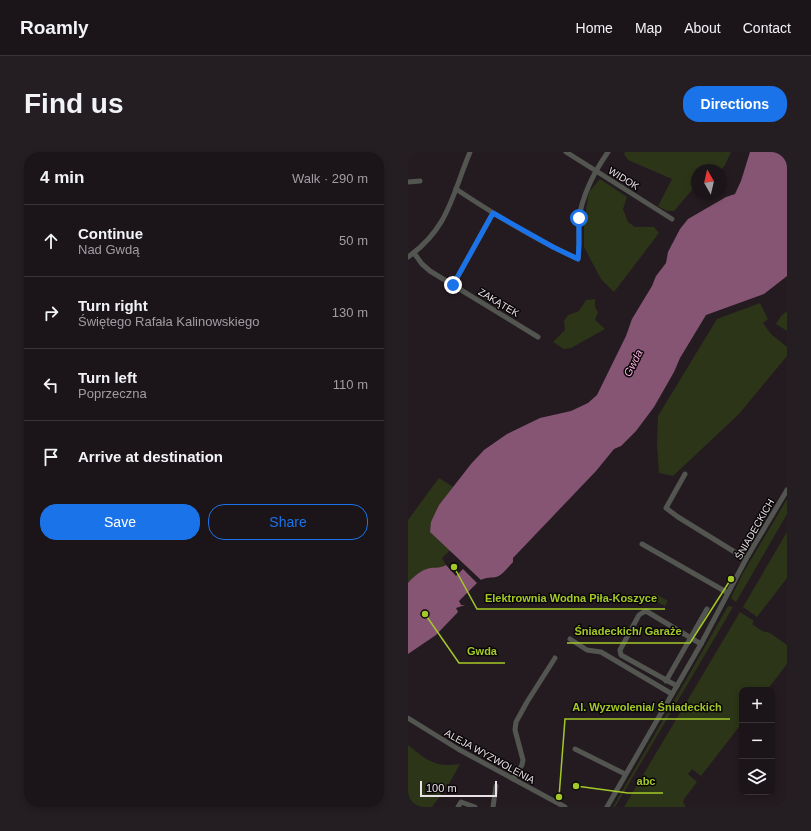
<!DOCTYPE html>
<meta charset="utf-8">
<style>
:root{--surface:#1b1419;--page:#241d22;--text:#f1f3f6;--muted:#a09ea2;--line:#393338;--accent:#1a73e8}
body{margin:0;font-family:Arial,sans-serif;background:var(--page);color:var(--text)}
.controls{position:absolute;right:12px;bottom:12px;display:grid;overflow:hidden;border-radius:8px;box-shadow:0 2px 6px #0003}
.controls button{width:36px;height:36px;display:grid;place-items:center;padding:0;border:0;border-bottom:1px solid var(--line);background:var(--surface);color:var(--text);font:20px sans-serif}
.compass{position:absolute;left:283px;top:12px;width:36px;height:36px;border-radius:50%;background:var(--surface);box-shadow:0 2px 6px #0003;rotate:352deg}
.scale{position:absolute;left:12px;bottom:10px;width:77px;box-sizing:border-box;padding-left:4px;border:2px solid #e8e1e5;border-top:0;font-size:11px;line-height:14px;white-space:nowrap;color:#e8e1e5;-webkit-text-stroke:3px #0b0709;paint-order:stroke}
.stop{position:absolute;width:12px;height:12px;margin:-9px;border:3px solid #1a73e8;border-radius:50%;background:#fff}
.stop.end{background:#1a73e8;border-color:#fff;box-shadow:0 1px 4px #0008}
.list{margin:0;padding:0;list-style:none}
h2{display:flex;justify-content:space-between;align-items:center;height:52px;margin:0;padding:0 16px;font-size:17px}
h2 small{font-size:13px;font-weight:400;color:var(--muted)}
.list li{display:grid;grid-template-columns:26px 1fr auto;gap:12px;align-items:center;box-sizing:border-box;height:72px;padding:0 16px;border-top:1px solid var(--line)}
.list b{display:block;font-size:15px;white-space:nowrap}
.list p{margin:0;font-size:13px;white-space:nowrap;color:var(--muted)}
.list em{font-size:13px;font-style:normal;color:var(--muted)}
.actions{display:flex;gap:8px;padding:12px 16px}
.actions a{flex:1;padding:9px 0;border:1px solid var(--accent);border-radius:16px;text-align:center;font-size:14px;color:var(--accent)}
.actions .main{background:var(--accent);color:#fff}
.icon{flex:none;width:22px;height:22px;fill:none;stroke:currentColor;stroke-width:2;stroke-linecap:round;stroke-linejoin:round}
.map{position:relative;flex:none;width:379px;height:655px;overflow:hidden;border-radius:16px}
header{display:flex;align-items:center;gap:24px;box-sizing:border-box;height:56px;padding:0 20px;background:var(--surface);border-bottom:1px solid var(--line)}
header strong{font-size:19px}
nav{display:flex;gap:22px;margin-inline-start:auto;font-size:14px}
.intro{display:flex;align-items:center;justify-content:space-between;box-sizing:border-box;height:96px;padding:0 24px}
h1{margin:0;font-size:28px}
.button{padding:10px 18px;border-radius:16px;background:var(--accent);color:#fff;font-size:14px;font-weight:700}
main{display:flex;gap:24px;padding:0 24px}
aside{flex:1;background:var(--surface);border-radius:16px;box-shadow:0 2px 6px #0003}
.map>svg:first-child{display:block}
.green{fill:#2c3518}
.water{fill:#865573}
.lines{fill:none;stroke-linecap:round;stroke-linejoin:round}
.minor{stroke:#535550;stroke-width:5}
.route{stroke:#1a73e8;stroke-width:5}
.labels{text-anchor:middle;stroke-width:3;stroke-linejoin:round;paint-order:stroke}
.street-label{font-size:10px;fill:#e8e1e5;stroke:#0b0709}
.water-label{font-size:11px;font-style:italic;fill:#ffb2e1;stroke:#0b0709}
.leader{fill:none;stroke:#a3c927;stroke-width:1.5}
.callout-dot{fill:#a3c927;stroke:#0b0709;stroke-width:1.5}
.callout-label{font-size:11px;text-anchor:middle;font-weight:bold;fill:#a3c927;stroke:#0b0709;stroke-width:3;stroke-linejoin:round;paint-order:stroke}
</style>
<header>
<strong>Roamly</strong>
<nav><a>Home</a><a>Map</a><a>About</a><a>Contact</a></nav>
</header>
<div class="intro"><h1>Find us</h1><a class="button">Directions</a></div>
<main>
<aside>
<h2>4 min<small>Walk · 290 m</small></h2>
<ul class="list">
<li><svg class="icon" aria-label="ahead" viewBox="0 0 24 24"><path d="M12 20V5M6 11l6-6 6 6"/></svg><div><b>Continue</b><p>Nad Gwdą</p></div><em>50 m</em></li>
<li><svg class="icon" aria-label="right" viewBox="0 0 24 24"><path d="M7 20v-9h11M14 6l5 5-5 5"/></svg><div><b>Turn right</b><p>Świętego Rafała Kalinowskiego</p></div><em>130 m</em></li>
<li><svg class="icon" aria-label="left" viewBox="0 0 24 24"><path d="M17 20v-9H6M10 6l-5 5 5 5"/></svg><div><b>Turn left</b><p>Poprzeczna</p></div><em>110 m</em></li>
<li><svg class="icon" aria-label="arrive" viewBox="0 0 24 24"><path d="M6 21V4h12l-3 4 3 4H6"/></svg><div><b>Arrive at destination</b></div></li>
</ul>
<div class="actions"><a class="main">Save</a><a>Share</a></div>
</aside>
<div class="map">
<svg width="379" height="655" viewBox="0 0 379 655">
<rect width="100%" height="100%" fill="#241b21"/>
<g class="green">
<path d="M217,0H323L317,13L313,18H289V32L266,59H259L250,54L264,27L220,8L216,2Z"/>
<path d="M192,27L219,45L215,57L220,70L227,75H246L251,81L206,140L193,127L176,95V72L179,51L181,40Z"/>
<path d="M187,147V155L190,160L187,168L197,177L163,196L156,197L145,190L157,178L156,169L160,163L171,159L178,148Z"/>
<path d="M352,151L360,167L355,171L363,182L379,195V204L331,262L265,324L251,321L249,292L250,264L309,167Z"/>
<path d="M379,159V179L368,172L373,164Z"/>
<path d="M31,326L45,335L31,353L22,379L42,398L34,406L38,413L30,417L26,416L3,428L0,431V368Z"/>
<path d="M379,347V362L328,450L323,446L334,423Z"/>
<path d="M379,380V426L349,465L335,455Z"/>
<path d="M246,441L260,449L257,454L243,447Z"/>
<path d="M320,454L325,455L207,655H205L282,521Z"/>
<path d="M332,460L346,469L344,472L354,479L362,481L379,493V512L359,538H334V571L293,624L284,617L280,622L289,630L276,647L275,650L278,655H216Z"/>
<path d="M0,593C19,608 26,616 52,612L42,630L24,655H0Z"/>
</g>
<g class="water">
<path d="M342,0H379V124L356,142L298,163L272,206L266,220L246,255L228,279L213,294L206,297L188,319L105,406V410C100,415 95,423 88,425C83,426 78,425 73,428L22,380L23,370L31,353L63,312L76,298L99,282L132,266L163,259L180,251L189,243L218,184L224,167L244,134L248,124L258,111L260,100L272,77L280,67L318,45L327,42L333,29Z"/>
<path d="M38,413L48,424L55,417L69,431L51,449L53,453H57L48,456L50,460L28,483L0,502V431C5,425 13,418 22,416C29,415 30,417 38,413Z"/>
</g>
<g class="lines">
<g class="minor">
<path d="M158,0L264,67"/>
<path d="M0,30L12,29"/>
<path d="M48,37C87,63 127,87 170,107C172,93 170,79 171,66C175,41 186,20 200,0"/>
<path d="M6,101L14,112L22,119L130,185"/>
<path d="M0,105C41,76 44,43 62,0"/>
<path d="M45,133L85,61"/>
<path d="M277,322L258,356L270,365L338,407"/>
<path d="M234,392L320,441"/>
<path d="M162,487L179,498L193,500L264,542"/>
<path d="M258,529L299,457"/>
<path d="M269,534L213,503L212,498L231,463L234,461L238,459L293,492"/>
<path d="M0,566L50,597L157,655"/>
<path d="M167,597L217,622"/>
<path d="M105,627L114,613L115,608L107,578L108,570L119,550L147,506"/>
<path d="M50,655L53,650L67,655"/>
<path d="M85,655L88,634"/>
<path d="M199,655L293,492L338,407L379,338"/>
</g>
</g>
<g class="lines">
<path class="route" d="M45,133L85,61L145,95L170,107L171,92V66"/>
</g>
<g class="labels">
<g class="street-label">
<text transform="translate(216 26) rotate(32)" y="4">WIDOK</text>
<text transform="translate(91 150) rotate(31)" y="4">ZAKĄTEK</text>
<text transform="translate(346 377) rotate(-60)" y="4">ŚNIADECKICH</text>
<text transform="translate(82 604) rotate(29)" y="4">ALEJA WYZWOLENIA</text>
</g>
<g class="water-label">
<text transform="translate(225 211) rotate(-63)" y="4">Gwda</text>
</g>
</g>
<path class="leader" d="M46 415L69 457H257M323 427L282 491H159M17 462L51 511H97M151 645L157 567H322M168 634L220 641H255"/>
<g class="callout-dot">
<circle cx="46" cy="415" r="4"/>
<circle cx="323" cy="427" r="4"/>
<circle cx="17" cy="462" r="4"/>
<circle cx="151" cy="645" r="4"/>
<circle cx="168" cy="634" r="4"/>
</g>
<g class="callout-label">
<text x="163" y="450">Elektrownia Wodna Piła-Koszyce</text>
<text x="220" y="483">Śniadeckich/ Garaże</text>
<text x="74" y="503">Gwda</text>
<text x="239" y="559">Al. Wyzwolenia/ Śniadeckich</text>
<text x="238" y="633">abc</text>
</g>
</svg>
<div class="controls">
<button>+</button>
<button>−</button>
<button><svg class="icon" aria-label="layers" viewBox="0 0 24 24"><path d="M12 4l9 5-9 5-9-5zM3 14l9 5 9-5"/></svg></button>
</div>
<svg class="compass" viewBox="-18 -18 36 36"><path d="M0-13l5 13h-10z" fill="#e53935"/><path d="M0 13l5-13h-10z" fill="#a09ea2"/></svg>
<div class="scale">100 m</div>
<div class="stop" style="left:171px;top:66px"></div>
<div class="stop end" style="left:45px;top:133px"></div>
</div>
</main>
